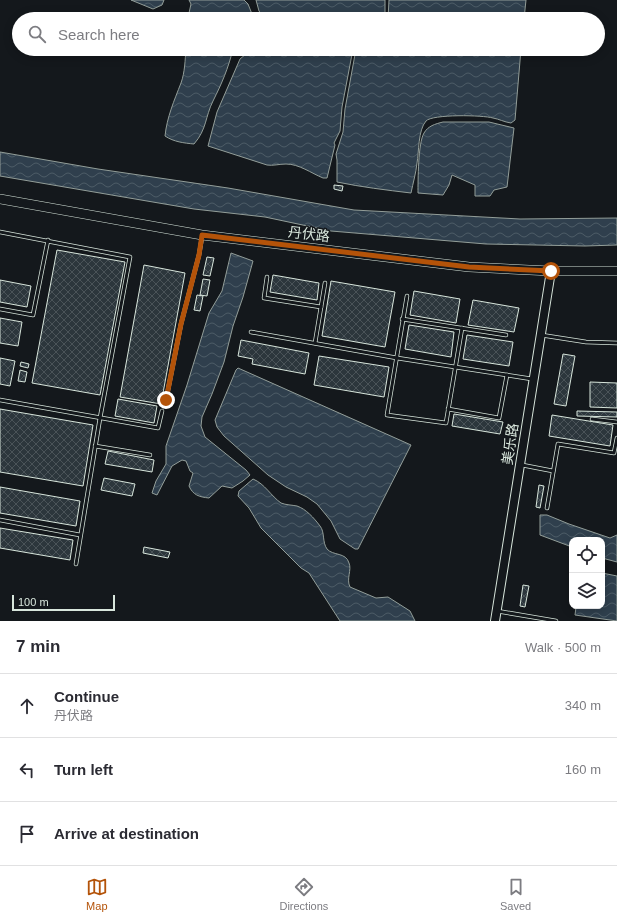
<!DOCTYPE html>
<meta charset="utf-8">
<style>
:root{--surface:#fff;--page:#f7f7f7;--text:#2b2b33;--muted:#7c7c81;--line:#e1e1e2;--accent:#b45309}
body{margin:0;font-family:Helvetica,"Noto Sans SC",sans-serif;background:var(--page);color:var(--text)}
.controls{position:absolute;right:12px;bottom:12px;display:grid;overflow:hidden;border-radius:8px;box-shadow:0 2px 10px #0003}
.controls button{width:36px;height:36px;display:grid;place-items:center;padding:0;border:0;border-bottom:1px solid var(--line);background:var(--surface);color:var(--text);font:20px sans-serif}
.scale{position:absolute;left:12px;bottom:10px;width:103px;box-sizing:border-box;padding-left:4px;border:2px solid #d8e6dc;border-top:0;font-size:11px;line-height:14px;white-space:nowrap;color:#d8e6dc;-webkit-text-stroke:3px #14181c;paint-order:stroke}
.stop{position:absolute;width:12px;height:12px;margin:-9px;border:3px solid #b45309;border-radius:50%;background:#fff}
.stop.end{background:#b45309;border-color:#fff;box-shadow:0 1px 4px #0008}
.list{margin:0;padding:0;list-style:none}
h2{display:flex;justify-content:space-between;align-items:center;height:52px;margin:0;padding:0 16px;font-size:17px}
h2 small{font-size:13px;font-weight:400;color:var(--muted)}
.list li{display:grid;grid-template-columns:26px 1fr auto;gap:12px;align-items:center;box-sizing:border-box;height:64px;padding:0 16px;border-top:1px solid var(--line)}
.list b{display:block;font-size:15px;white-space:nowrap}
.list p{margin:0;font-size:13px;white-space:nowrap;color:var(--muted)}
.list em{font-size:13px;font-style:normal;color:var(--muted)}
.icon{flex:none;width:22px;height:22px;fill:none;stroke:currentColor;stroke-width:2;stroke-linecap:round;stroke-linejoin:round}
.map{position:relative;flex:none;width:617px;height:621px;overflow:hidden}
.search{position:absolute;background:var(--surface);box-shadow:0 2px 10px #0003;left:12px;right:12px;top:12px;height:44px;display:flex;align-items:center;gap:10px;box-sizing:border-box;padding:0 14px;border-radius:22px;color:var(--muted);font-size:15px}
.sheet{height:244px;background:var(--surface)}
nav{display:flex;justify-content:space-around;align-items:center;box-sizing:border-box;height:56px;border-top:1px solid var(--line);background:var(--surface);font-size:11px;color:var(--muted)}
nav a{display:grid;justify-items:center;gap:2px}
nav .on{color:var(--accent)}
.map>svg:first-child{display:block}
.water{fill:url(#water-waves);stroke:#939e99}
.building{fill:url(#building-cross-hatch);stroke:#d8e6dc}
.lines{fill:none;stroke-linecap:round;stroke-linejoin:round}
.service-casing{stroke:#d8e6dc;stroke-width:4.5}
.tertiary-casing{stroke:#d8e6dc;stroke-width:10}
.secondary-casing{stroke:#d8e6dc;stroke-width:10}
.service{stroke:#14181c;stroke-width:3}
.tertiary{stroke:#14181c;stroke-width:8}
.secondary{stroke:#14181c;stroke-width:9}
.route{stroke:#b45309;stroke-width:5}
.labels{text-anchor:middle;stroke-width:3;stroke-linejoin:round;paint-order:stroke}
.street-label{font-size:14px;fill:#d8e6dc;stroke:#14181c}
</style>
<div class="map">
<svg width="617" height="621" viewBox="0 0 617 621">
<defs>
<pattern id="water-waves" width="16" height="10" patternUnits="userSpaceOnUse"><rect width="16" height="10" fill="#2f3f4d"/><path d="M0 5q4-4 8 0t8 0" fill="none" stroke="#4c5b66"/></pattern>
<pattern id="building-cross-hatch" width="8" height="8" patternUnits="userSpaceOnUse"><rect width="8" height="8" fill="#2c363c"/><path d="M0 0l8 8M0 8l8-8" fill="none" stroke="#4a5358"/></pattern>
</defs>
<rect width="100%" height="100%" fill="#14181c"/>
<g class="water">
<path d="M131,0H164L162,5L153,9Z"/>
<path d="M189,0H244L248,4L254,19H192V17L189,13L191,4Z"/>
<path d="M256,0H385V19H265L259,11Z"/>
<path d="M389,0H526L524,19H388Z"/>
<path d="M186,49H233C228,69 222,83 213,101C205,117 207,129 194,144C184,143 174,142 165,136C167,117 174,101 181,83C185,72 185,60 186,49Z"/>
<path d="M255,49H353L342,107L340,131L334,143L335,145L327,178H323C311,173 299,164 286,164C279,164 273,166 267,165L208,146L217,112L240,59L246,54Z"/>
<path d="M356,49H521L515,120L511,123C504,122 499,119 493,118C483,115 432,114 426,121C418,130 419,152 417,163C416,173 413,183 411,193C386,190 361,187 337,182V160L336,154L343,132L345,109Z"/>
<path d="M443,122H489L514,128L507,187L494,190L490,196H475V185L452,175L449,185L443,195L418,193C418,181 418,143 424,133C428,126 435,124 443,122Z"/>
<path d="M0,152L98,169L228,188L354,210L520,219L617,218V245L585,246L486,244L331,231L265,217L194,209L0,176Z"/>
<path d="M231,253L253,261L243,297L233,326L224,362L212,394L202,417L201,426L205,437L246,470L250,475L243,481L232,488L222,486L209,498C199,497 193,495 189,486L193,473L190,471L186,461L182,460L172,466L157,495L152,493L156,481L166,464V446L187,385L209,313L222,291Z"/>
<path d="M238,368L411,445L358,549H355L340,539L331,521L317,504L307,497L286,487L268,475L224,436L217,427L215,420L236,370Z"/>
<path d="M253,479C265,484 271,496 281,503C286,505 292,505 297,506C306,509 314,518 320,526C325,532 322,542 327,549C333,556 346,552 349,563C352,570 346,579 350,587L376,598L388,597L410,611L415,621H340L309,573L301,568L261,528L249,508L238,496L239,491Z"/>
<path d="M540,515H547L569,524L610,538L617,535V562L602,558V540H572V547L540,535Z"/>
<path d="M602,573L617,576V621L575,615L576,607C585,609 593,606 602,606Z"/>
</g>
<g class="building">
<path d="M334,185L343,186L342,191L334,189Z"/>
<path d="M57,250L125,262L100,395L32,383Z"/>
<path d="M207,257L214,258L210,276L203,275Z"/>
<path d="M144,265L185,273L161,404L120,397Z"/>
<path d="M273,275L319,283L317,300L270,292Z"/>
<path d="M203,279L210,280L207,296L200,295Z"/>
<path d="M0,280L31,286L27,307L0,302Z"/>
<path d="M331,281L395,292L385,347L322,336Z"/>
<path d="M414,291L460,299L456,323L410,315Z"/>
<path d="M197,295L203,296L200,311L194,310Z"/>
<path d="M473,300L519,308L514,332L468,325Z"/>
<path d="M0,318L22,322L18,346L0,343Z"/>
<path d="M409,325L454,332L451,357L405,349Z"/>
<path d="M467,335L513,342L509,366L463,359Z"/>
<path d="M241,340L309,353L305,374L252,364L253,359L238,356Z"/>
<path d="M563,354L575,356L566,406L554,404Z"/>
<path d="M319,356L389,367L384,397L314,385Z"/>
<path d="M0,358L15,361L10,386L0,384Z"/>
<path d="M21,362L29,364L28,368L20,366Z"/>
<path d="M20,370L27,372L25,382L18,381Z"/>
<path d="M590,382L617,383V408L590,407Z"/>
<path d="M118,399L157,406L154,423L115,416Z"/>
<path d="M0,409L93,425L83,486L0,472Z"/>
<path d="M577,411L617,412V417L577,416Z"/>
<path d="M454,414L503,422L500,434L452,426Z"/>
<path d="M552,415L613,425L610,446L549,436Z"/>
<path d="M108,451L154,460L152,472L105,464Z"/>
<path d="M104,478L135,484L132,496L101,490Z"/>
<path d="M539,485L544,486L540,508L536,507Z"/>
<path d="M0,487L80,501L76,526L0,513Z"/>
<path d="M0,528L73,540L70,560L0,548Z"/>
<path d="M144,547L170,552L168,558L143,553Z"/>
<path d="M523,585L529,586L525,607L520,606Z"/>
</g>
<g class="lines">
<g class="service-casing">
<g id="service">
<path d="M0,232L130,257L100,418L76,564"/>
<path d="M267,277L264,298L321,307"/>
<path d="M407,296L387,415L446,423L462,328"/>
<path d="M0,309L33,315L48,240"/>
<path d="M402,319L506,335"/>
<path d="M251,332L397,358L532,379"/>
<path d="M541,335L586,342L617,343"/>
<path d="M315,343L325,283"/>
<path d="M0,400L158,428L162,411"/>
<path d="M166,400L181,324L199,255L202,237"/>
<path d="M448,409L499,418L507,375"/>
<path d="M592,419L617,422"/>
<path d="M95,446L150,455"/>
<path d="M522,465L553,471"/>
<path d="M547,508L558,444L614,453L617,438"/>
<path d="M0,520L80,535"/>
<path d="M497,611L556,621"/>
</g>
</g>
<g class="tertiary-casing">
<path id="tertiary" d="M495,621L551,271"/>
</g>
<g class="secondary-casing">
<path id="secondary" d="M0,199L202,235L469,267L551,271H617"/>
</g>
<use href="#service" class="service"/>
<use href="#tertiary" class="tertiary"/>
<use href="#secondary" class="secondary"/>
</g>
<g class="lines">
<path class="route" d="M166,400L181,324L199,255L202,235L469,267L551,271"/>
</g>
<g class="labels">
<g class="street-label">
<text transform="translate(309 234) rotate(7)" y="5">丹伏路</text>
<text transform="translate(510 444) rotate(-81)" y="5">美乐路</text>
</g>
</g>
</svg>
<div class="controls">
<button><svg class="icon" aria-label="locate" viewBox="0 0 24 24"><circle cx="12" cy="12" r="6"/><path d="M12 2v4M12 18v4M2 12h4M18 12h4"/></svg></button>
<button><svg class="icon" aria-label="layers" viewBox="0 0 24 24"><path d="M12 4l9 5-9 5-9-5zM3 14l9 5 9-5"/></svg></button>
</div>
<div class="scale">100 m</div>
<div class="stop" style="left:551px;top:271px"></div>
<div class="stop end" style="left:166px;top:400px"></div>
<div class="search"><svg class="icon" aria-label="search" viewBox="0 0 24 24"><circle cx="10" cy="10" r="6"/><path d="M15 15l6 6"/></svg>Search here</div>
</div>
<section class="sheet">
<h2>7 min<small>Walk · 500 m</small></h2>
<ul class="list">
<li><svg class="icon" aria-label="ahead" viewBox="0 0 24 24"><path d="M12 20V5M6 11l6-6 6 6"/></svg><div><b>Continue</b><p>丹伏路</p></div><em>340 m</em></li>
<li><svg class="icon" aria-label="left" viewBox="0 0 24 24"><path d="M17 20v-9H6M10 6l-5 5 5 5"/></svg><div><b>Turn left</b></div><em>160 m</em></li>
<li><svg class="icon" aria-label="arrive" viewBox="0 0 24 24"><path d="M6 21V4h12l-3 4 3 4H6"/></svg><div><b>Arrive at destination</b></div></li>
</ul>
</section>
<nav>
<a class="on"><svg class="icon" aria-label="map" viewBox="0 0 24 24"><path d="M3 6l6-2 6 2 6-2v14l-6 2-6-2-6 2zM9 4v14M15 6v14"/></svg>Map</a>
<a><svg class="icon" aria-label="directions" viewBox="0 0 24 24"><path d="M12 3l9 9-9 9-9-9zM9 14v-3h6M13 9l2 2-2 2"/></svg>Directions</a>
<a><svg class="icon" aria-label="saved" viewBox="0 0 24 24"><path d="M7 4h10v16l-5-4-5 4z"/></svg>Saved</a>
</nav>
